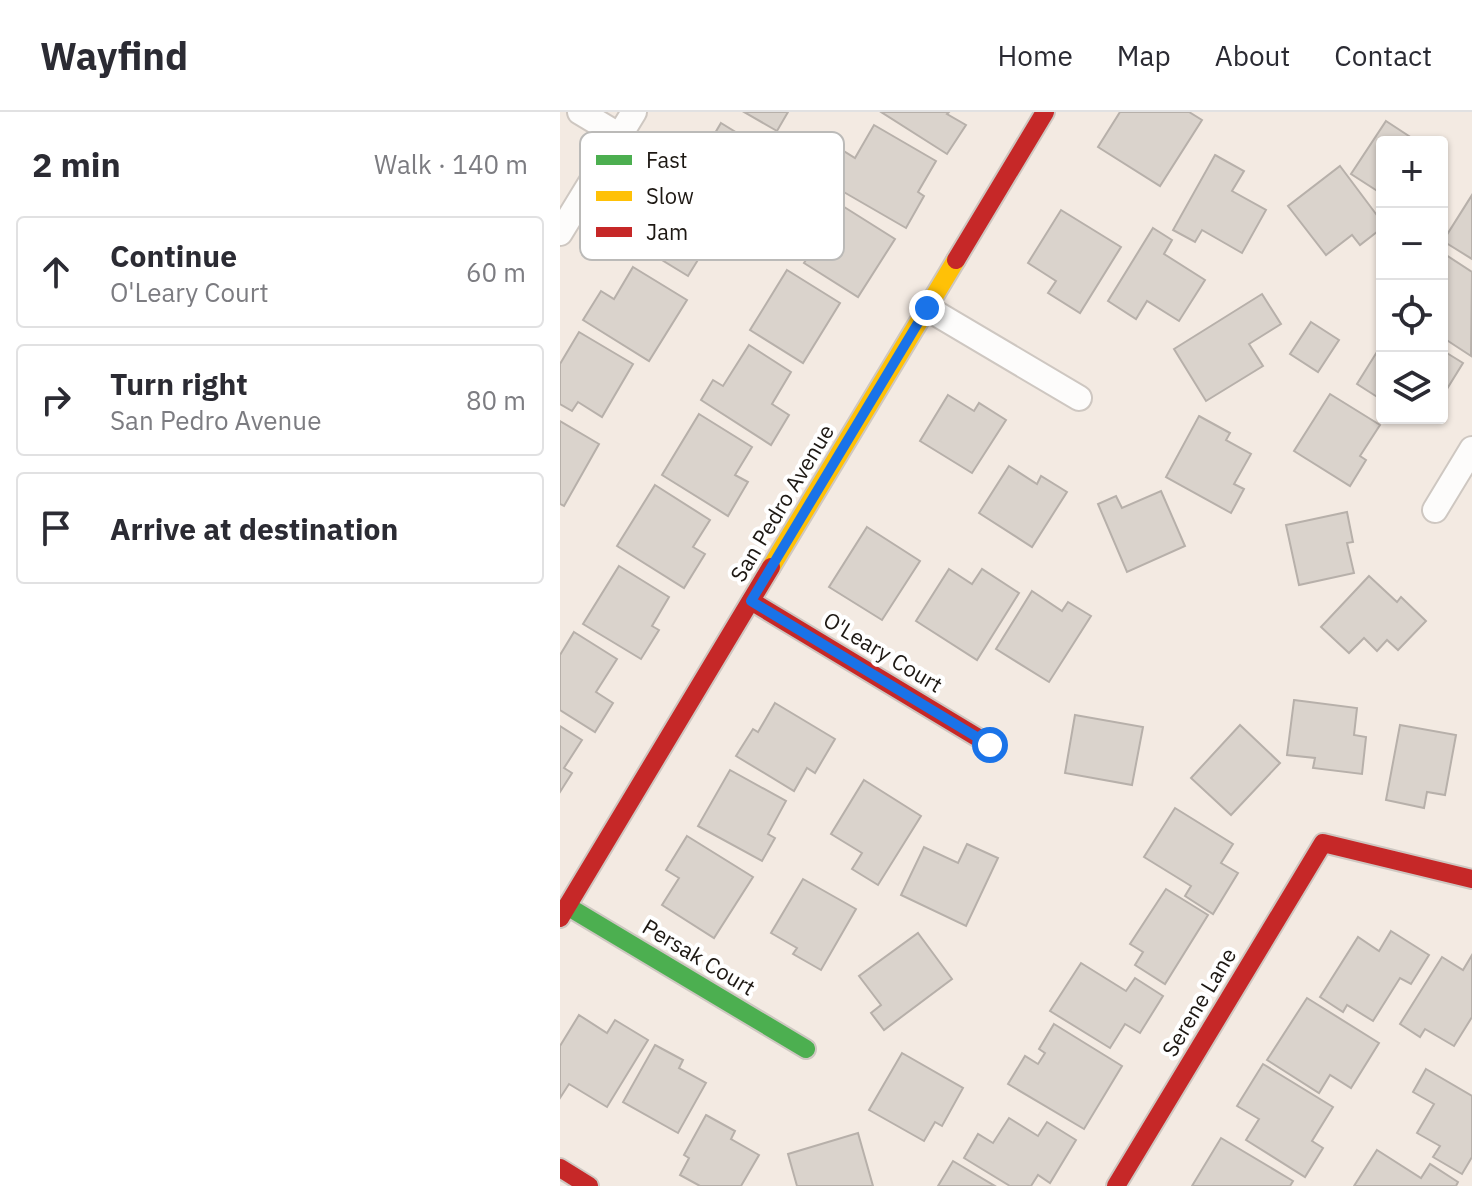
<!DOCTYPE html>
<meta charset="utf-8">
<style>
:root{--surface:#fff;--page:#f7f7f7;--text:#2b2b33;--muted:#7c7c81;--line:#e1e1e2}
body{margin:0;font-family:"IBM Plex Sans",sans-serif;background:var(--page);color:var(--text)}
.controls{position:absolute;right:24px;top:24px;display:grid;overflow:hidden;border-radius:8px;box-shadow:0 2px 6px #0004}
.controls button{width:72px;height:72px;display:grid;place-items:center;padding:0;border:0;border-bottom:2px solid var(--line);background:var(--surface);color:var(--text);font:40px sans-serif}
.stop{position:absolute;width:24px;height:24px;margin:-18px;border:6px solid #1a73e8;border-radius:50%;background:#fff}
.stop.end{background:#1a73e8;border-color:#fff;box-shadow:0 2px 8px #0008}
.list{margin:0;padding:0;list-style:none}
h2{display:flex;justify-content:space-between;align-items:center;height:104px;margin:0;padding:0 32px;font-size:34px}
h2 small{font-size:26px;font-weight:400;color:var(--muted)}
.list li{display:grid;grid-template-columns:52px 1fr auto;gap:24px;align-items:center;box-sizing:border-box;height:112px;margin:0 16px 16px;padding:0 16px;border:2px solid var(--line);border-radius:8px}
.list b{display:block;font-size:30px;white-space:nowrap}
.list p{margin:0;font-size:26px;white-space:nowrap;color:var(--muted)}
.list em{font-size:26px;font-style:normal;color:var(--muted)}
.icon{flex:none;width:44px;height:44px;fill:none;stroke:currentColor;stroke-width:2;stroke-linecap:round;stroke-linejoin:round}
.map{position:relative;flex:none;width:912px;height:1074px;overflow:hidden}
header{display:flex;align-items:center;gap:48px;box-sizing:border-box;height:112px;padding:0 40px;background:var(--surface);border-bottom:2px solid var(--line)}
header strong{font-size:38px}
nav{display:flex;gap:44px;margin-inline-start:auto;font-size:28px}
main{display:flex}
aside{flex:1;background:var(--surface)}
.map>svg:first-child{display:block}
.building{fill:#dad3cc;stroke:#b7b0aa;stroke-width:2}
.lines{fill:none;stroke-linecap:round;stroke-linejoin:round}
.street-casing{stroke:#cec7c1;stroke-width:28}
.fast-casing{stroke:#cec7c1;stroke-width:22}
.slow-casing{stroke:#cec7c1;stroke-width:22}
.jam-casing{stroke:#cec7c1;stroke-width:22}
.street{stroke:#fdfcfb;stroke-width:24}
.fast{stroke:#4caf50;stroke-width:18}
.slow{stroke:#ffc107;stroke-width:18}
.jam{stroke:#c62828;stroke-width:18}
.route{stroke:#1a73e8;stroke-width:10}
.labels{text-anchor:middle;stroke-width:8;stroke-linejoin:round;paint-order:stroke}
.street-label{font-size:22px;fill:#1d1813;stroke:#fff}
.key{fill:#fff;stroke:#bbbab8;stroke-width:2}
.key-label{font-size:22px;fill:#1d1813}
</style>
<header>
<strong>Wayfind</strong>
<nav><a>Home</a><a>Map</a><a>About</a><a>Contact</a></nav>
</header>
<main>
<aside>
<h2>2 min<small>Walk · 140 m</small></h2>
<ul class="list">
<li><svg class="icon" aria-label="ahead" viewBox="0 0 24 24"><path d="M12 20V5M6 11l6-6 6 6"/></svg><div><b>Continue</b><p>O'Leary Court</p></div><em>60 m</em></li>
<li><svg class="icon" aria-label="right" viewBox="0 0 24 24"><path d="M7 20v-9h11M14 6l5 5-5 5"/></svg><div><b>Turn right</b><p>San Pedro Avenue</p></div><em>80 m</em></li>
<li><svg class="icon" aria-label="arrive" viewBox="0 0 24 24"><path d="M6 21V4h12l-3 4 3 4H6"/></svg><div><b>Arrive at destination</b></div></li>
</ul>
</aside>
<div class="map">
<svg width="912" height="1074" viewBox="0 0 912 1074">
<rect width="100%" height="100%" fill="#f3eae2"/>
<g class="building">
<path d="M184,0H228L217,19Z"/>
<path d="M321,0H389L387,2L406,13L387,42Z"/>
<path d="M560,0H629L642,8L600,74L538,35Z"/>
<path d="M826,9L858,30H822V82L791,62Z"/>
<path d="M161,11L242,61L227,85L200,68L177,107L111,65L129,35L142,43Z"/>
<path d="M314,13L376,49L358,80L364,84L346,116L256,64L274,33L295,46Z"/>
<path d="M655,43L684,59L672,79L706,98L682,141L642,118L635,130L613,118Z"/>
<path d="M780,54L822,110V116L800,133L792,123L766,143L728,94Z"/>
<path d="M108,76L162,109L128,164L74,131Z"/>
<path d="M912,83V147L883,129Z"/>
<path d="M281,93L335,127L298,185L244,151Z"/>
<path d="M501,98L561,135L520,201L488,181L496,169L468,151Z"/>
<path d="M593,116L612,128L604,142L645,168L619,209L587,189L576,207L548,189Z"/>
<path d="M883,141L912,160L911,244L882,225Z"/>
<path d="M73,155L127,188L89,249L23,208L41,179L54,187Z"/>
<path d="M227,158L280,191L243,251L190,218Z"/>
<path d="M702,182L721,212L689,232L703,254L646,289L614,237Z"/>
<path d="M751,210L779,228L758,260L730,242Z"/>
<path d="M19,220L73,252L42,305L18,290L12,299L0,292V252Z"/>
<path d="M189,233L231,260L212,292L229,303L211,333L141,288L153,268L163,274Z"/>
<path d="M820,235L822,237V288L797,272Z"/>
<path d="M882,238L903,251L882,285Z"/>
<path d="M770,282L820,313L800,344L806,348L790,374L734,339Z"/>
<path d="M388,283L414,299L419,291L446,308L412,361L360,329Z"/>
<path d="M139,302L192,335L175,363L188,370L168,404L102,363Z"/>
<path d="M639,304L670,321L666,328L691,342L674,372L684,377L671,401L606,365Z"/>
<path d="M0,309L39,332L4,394L0,392Z"/>
<path d="M449,354L477,372L481,364L507,380L472,435L419,401Z"/>
<path d="M95,373L150,408L133,435L145,442L124,476L57,434Z"/>
<path d="M601,379L625,434L567,460L538,392L556,384L562,396Z"/>
<path d="M787,400L793,430L787,431L794,461L739,473L726,413Z"/>
<path d="M307,415L360,449L322,508L269,475Z"/>
<path d="M59,454L109,485L92,514L99,518L81,547L23,512Z"/>
<path d="M389,457L412,472L422,457L459,481L417,548L356,509Z"/>
<path d="M809,464L837,490L841,485L866,509L838,538L827,528L817,539L804,526L789,541L761,515Z"/>
<path d="M472,479L502,499L508,490L531,504L489,570L436,537Z"/>
<path d="M14,520L57,547L36,580L53,591L35,620L0,598V543Z"/>
<path d="M734,588L797,596L794,623L806,625L802,662L753,656L755,646L727,643Z"/>
<path d="M215,591L275,627L255,661L247,656L234,679L176,644L193,617L198,620Z"/>
<path d="M515,603L583,615L572,673L505,661Z"/>
<path d="M680,613L720,651L671,703L631,666Z"/>
<path d="M840,613L896,623L885,683L867,680L864,696L826,688Z"/>
<path d="M0,614L22,628L4,656L12,661L0,680Z"/>
<path d="M170,658L226,689L208,722L215,726L202,749L138,714Z"/>
<path d="M304,668L361,704L318,773L292,757L302,741L271,722Z"/>
<path d="M615,696L673,732L661,751L678,761L653,802L625,784L631,774L584,745Z"/>
<path d="M127,724L193,765L154,826L102,793L119,766L106,758Z"/>
<path d="M407,732L438,746L406,814L341,783L364,735L398,751Z"/>
<path d="M243,767L296,797L261,858L233,842L237,836L211,821Z"/>
<path d="M606,777L648,803L605,872L575,853L583,840L570,832Z"/>
<path d="M831,819L869,843L851,872L840,866L813,909L787,893L783,900L760,885L798,825L819,839Z"/>
<path d="M358,821L392,867L324,918L311,901L321,893L299,864Z"/>
<path d="M912,843V905L894,934L865,917L860,925L840,912L882,845L903,858Z"/>
<path d="M521,851L566,879L575,866L603,884L580,921L565,912L550,936L490,899Z"/>
<path d="M747,886L819,931L791,976L770,963L759,981L707,948Z"/>
<path d="M19,903L47,921L55,908L88,928L47,995L9,972L0,986V934Z"/>
<path d="M494,912L562,954L524,1017L448,972L465,944L478,952L485,941L479,937Z"/>
<path d="M95,933L123,948L119,956L146,971L118,1021L63,990Z"/>
<path d="M342,941L403,976L382,1014L375,1010L364,1029L309,998Z"/>
<path d="M703,952L773,995L752,1029L763,1036L745,1065L686,1028L699,1007L677,994Z"/>
<path d="M866,957L912,984V1045L902,1062L873,1045L880,1034L857,1021L874,992L853,980Z"/>
<path d="M146,1003L175,1019L171,1027L199,1043L181,1074H140L120,1063L129,1046L124,1043Z"/>
<path d="M449,1006L478,1024L487,1010L516,1028L490,1071L478,1063L471,1074H450L404,1046L418,1022L433,1031Z"/>
<path d="M298,1021L313,1074H237L228,1042Z"/>
<path d="M661,1026L733,1069L730,1074H632Z"/>
<path d="M817,1038L861,1066L870,1052L898,1070L896,1074H794Z"/>
<path d="M393,1049L435,1074H378Z"/>
</g>
<g class="lines">
<g class="street-casing">
<g id="street">
<path d="M20,0L60,24"/>
<path d="M0,121L74,0"/>
<path d="M367,196L519,286"/>
<path d="M875,398L912,337"/>
</g>
</g>
<g class="fast-casing">
<path id="fast" d="M7,794L246,937"/>
</g>
<g class="slow-casing">
<path id="slow" d="M211,455L396,148"/>
</g>
<g class="jam-casing">
<g id="jam">
<path d="M396,148L485,0"/>
<path d="M191,489L430,633"/>
<path d="M0,806L211,455"/>
<path d="M0,1056L29,1074"/>
<path d="M556,1074L763,731L912,767"/>
</g>
</g>
<use href="#street" class="street"/>
<use href="#fast" class="fast"/>
<use href="#slow" class="slow"/>
<use href="#jam" class="jam"/>
</g>
<g class="lines">
<path class="route" d="M367,196L191,489L430,633"/>
</g>
<g class="labels">
<g class="street-label">
<text transform="translate(222 391) rotate(-59)" y="8">San Pedro Avenue</text>
<text transform="translate(323 540) rotate(31)" y="8">O'Leary Court</text>
<text transform="translate(139 845) rotate(31)" y="8">Persak Court</text>
<text transform="translate(639 890) rotate(-59)" y="8">Serene Lane</text>
</g>
</g>
<rect x="20" y="20" width="264" height="128" rx="12" class="key"/>
<rect x="36" y="43" width="36" height="10" fill="#4caf50"/>
<rect x="36" y="79" width="36" height="10" fill="#ffc107"/>
<rect x="36" y="115" width="36" height="10" fill="#c62828"/>
<g class="key-label">
<text x="86" y="56">Fast</text>
<text x="86" y="92">Slow</text>
<text x="86" y="128">Jam</text>
</g>
</svg>
<div class="controls">
<button>+</button>
<button>−</button>
<button><svg class="icon" aria-label="locate" viewBox="0 0 24 24"><circle cx="12" cy="12" r="6"/><path d="M12 2v4M12 18v4M2 12h4M18 12h4"/></svg></button>
<button><svg class="icon" aria-label="layers" viewBox="0 0 24 24"><path d="M12 4l9 5-9 5-9-5zM3 14l9 5 9-5"/></svg></button>
</div>
<div class="stop" style="left:430px;top:633px"></div>
<div class="stop end" style="left:367px;top:196px"></div>
</div>
</main>
